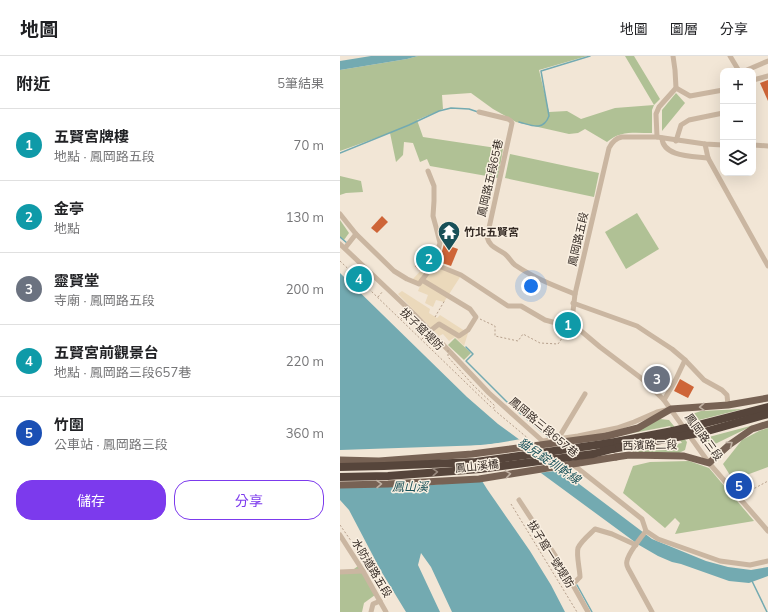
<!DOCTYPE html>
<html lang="zh-TW">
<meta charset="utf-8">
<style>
:root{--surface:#fff;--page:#f6f6f6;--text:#202124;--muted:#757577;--line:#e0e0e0;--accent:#7c3aed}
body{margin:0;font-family:Mulish,"Noto Sans TC",sans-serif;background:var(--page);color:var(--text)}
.controls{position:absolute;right:12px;top:12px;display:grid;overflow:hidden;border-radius:8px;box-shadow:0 4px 16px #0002}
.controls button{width:36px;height:36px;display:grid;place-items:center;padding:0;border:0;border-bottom:1px solid var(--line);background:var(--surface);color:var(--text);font:20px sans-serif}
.you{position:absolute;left:191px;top:230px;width:14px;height:14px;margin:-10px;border:3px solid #fff;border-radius:50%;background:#1a73e8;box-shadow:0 0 0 6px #1a73e833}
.badge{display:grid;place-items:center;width:26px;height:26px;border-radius:50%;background:var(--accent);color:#fff;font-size:13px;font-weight:700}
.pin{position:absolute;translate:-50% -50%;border:2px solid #fff;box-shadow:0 1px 4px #0006}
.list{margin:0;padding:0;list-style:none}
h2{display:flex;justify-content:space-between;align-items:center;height:52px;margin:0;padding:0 16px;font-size:17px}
h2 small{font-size:13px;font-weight:400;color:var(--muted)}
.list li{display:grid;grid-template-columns:26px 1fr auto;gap:12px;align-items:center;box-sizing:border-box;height:72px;padding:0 16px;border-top:1px solid var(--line)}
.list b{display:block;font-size:15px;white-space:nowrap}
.list p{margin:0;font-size:13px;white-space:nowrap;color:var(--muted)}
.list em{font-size:13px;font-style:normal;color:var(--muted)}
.actions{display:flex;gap:8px;padding:12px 16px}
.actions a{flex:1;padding:9px 0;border:1px solid var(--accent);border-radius:16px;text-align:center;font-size:14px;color:var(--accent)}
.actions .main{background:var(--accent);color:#fff}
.icon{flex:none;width:22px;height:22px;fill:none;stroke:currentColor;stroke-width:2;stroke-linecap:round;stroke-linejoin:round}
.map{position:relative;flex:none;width:428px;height:556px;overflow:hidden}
header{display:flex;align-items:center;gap:24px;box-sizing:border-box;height:56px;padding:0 20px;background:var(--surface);border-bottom:1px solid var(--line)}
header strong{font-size:19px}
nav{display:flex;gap:22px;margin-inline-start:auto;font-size:14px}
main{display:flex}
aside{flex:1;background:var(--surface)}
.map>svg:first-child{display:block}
.green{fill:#b0c195}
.plaza{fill:#ebd9bb}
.water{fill:#73aab1}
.pier{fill:#f2e6d6}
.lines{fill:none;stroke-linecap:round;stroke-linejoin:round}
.stream{stroke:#73aab1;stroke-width:1.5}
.building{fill:#ce6538}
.path{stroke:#b6a08c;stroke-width:1;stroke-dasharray:2 2;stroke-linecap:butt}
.minor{stroke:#cab6a1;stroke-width:5}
.major{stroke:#776254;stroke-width:7}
.highway{stroke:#56453b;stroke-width:8}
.path-bridge{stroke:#b6a08c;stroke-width:1;stroke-dasharray:2 2;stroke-linecap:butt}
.major-bridge{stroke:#776254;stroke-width:7}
.highway-bridge{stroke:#56453b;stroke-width:8}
.oneway{stroke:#bfb0a2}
.oneway2{stroke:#98897e}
.labels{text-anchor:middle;stroke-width:3;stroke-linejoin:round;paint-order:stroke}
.street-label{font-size:11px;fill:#342a24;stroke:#faf0e2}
.poi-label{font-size:11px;font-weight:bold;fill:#342a24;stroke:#faf0e2;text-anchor:start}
.water-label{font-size:12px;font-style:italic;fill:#185058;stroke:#faf0e2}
</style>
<header>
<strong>地圖</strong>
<nav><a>地圖</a><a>圖層</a><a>分享</a></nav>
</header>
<main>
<aside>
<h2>附近<small>5筆結果</small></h2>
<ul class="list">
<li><span class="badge" style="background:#0f9aa8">1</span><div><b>五賢宮牌樓</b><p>地點 · 鳳岡路五段</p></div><em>70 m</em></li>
<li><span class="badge" style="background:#0f9aa8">2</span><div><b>金亭</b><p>地點</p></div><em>130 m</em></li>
<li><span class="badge" style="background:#6b7280">3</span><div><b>靈賢堂</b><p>寺廟 · 鳳岡路五段</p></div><em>200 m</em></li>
<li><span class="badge" style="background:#0f9aa8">4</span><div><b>五賢宮前觀景台</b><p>地點 · 鳳岡路三段657巷</p></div><em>220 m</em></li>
<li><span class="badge" style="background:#1a4fb4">5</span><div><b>竹圍</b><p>公車站 · 鳳岡路三段</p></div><em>360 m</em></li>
</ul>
<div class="actions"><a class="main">儲存</a><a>分享</a></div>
</aside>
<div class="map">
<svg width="428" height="556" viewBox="0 0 428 556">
<rect width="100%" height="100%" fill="#f2e6d6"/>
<g class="green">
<path d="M78,0H247L199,14L209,56L227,55L241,63L275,52L314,49L285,0H294L320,43L314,49L312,54V77C296,77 280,74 267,86L245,73L238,77L229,78L176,66L153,53L131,37L102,39L103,53L77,64L83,81L163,93L158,122L90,110L87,103L80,106L73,87L64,86L63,99L56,106L50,77L0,95V14L67,3Z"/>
<path d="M336,37L345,47L322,75V54Z"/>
<path d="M170,98L259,117L254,141L165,122Z"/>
<path d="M0,120L21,125L23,136L6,137L0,139Z"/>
<path d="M297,157L319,193L286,213L265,176Z"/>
<path d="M0,164L9,177L4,184L0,181Z"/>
<path d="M115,282L131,297L124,304L108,289Z"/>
<path d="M403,353L355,365L365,382L414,369L375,388L367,389L362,383L350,363L352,358L361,355Z"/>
<path d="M320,363L329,364L347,386L345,394L339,397L292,396L342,387L330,370L277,380Z"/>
<path d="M428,372V411L393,424L383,408L402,384L419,375Z"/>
<path d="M349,405L369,412L414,465L335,478L340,467L335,462L325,472L283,437L293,410L310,406Z"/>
<path d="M18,510L35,539L24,547L22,556H0V517L10,516Z"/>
</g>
<g class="plaza">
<path d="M91,204L98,208L122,218L104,246L96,244L93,251L85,247L88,239L78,235L80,230L72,224Z"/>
<path d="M62,235L90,253L89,257L97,262L100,259L128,277L124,290L115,281L109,285L103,278L99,280L58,238Z"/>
</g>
<g class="water">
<path d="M31,0H78L67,3L0,14V5Z"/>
<path d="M0,217L127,341L158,368L222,415L312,483L366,505L388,511L411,514L428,511V520L409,527L389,525L341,508L332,506L318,500L299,489L160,387L121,391L147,433L190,495L211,529L225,556H112L91,511L81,497L78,509L100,556H66L41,515L9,454L0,444Z"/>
</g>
<path class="pier" d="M181,383L224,414L198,417L159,389L124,393L143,424L92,429L0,432V394L146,389Z"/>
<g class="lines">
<g class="stream">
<path d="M179,66C191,69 203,76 209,60L201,15L250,0"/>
<path d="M0,97L69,69L99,55L111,52L129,53L138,56"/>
<path d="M0,181L7,187"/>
<path d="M126,291L133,298L126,305L166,345L209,382"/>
<path d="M412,525L427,556"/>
<path d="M237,529L252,556"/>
</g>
</g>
<g class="building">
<path d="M428,24V45L420,27Z"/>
<path d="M42,160L48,166L37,177L31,172Z"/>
<path d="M104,188L118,193L111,210L99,206Z"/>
<path d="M84,201L86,203L92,202L80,215L75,210Z"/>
<path d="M340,323L354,331L348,342L334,335Z"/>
</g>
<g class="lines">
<g class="path">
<path d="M0,205L152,352"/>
<path d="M23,225L28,220"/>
<path d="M38,241L43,235"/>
<path d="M95,261L105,244"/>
<path d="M61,263L67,257"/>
<path d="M140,263L155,270V280L178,285L183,278L200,287L218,288L227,275"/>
<path d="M82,283L87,278"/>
<path d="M404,438L428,425"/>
<path d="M171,448L237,556"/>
<path d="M0,469L25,505L42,538"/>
</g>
<g class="minor">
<path d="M390,0L399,15"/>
<path d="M407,15V14L428,5"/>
<path d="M413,24L428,20"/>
<path d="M336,32L350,40L383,34"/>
<path d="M139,56L168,63L171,65L172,67L147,181C150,192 157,192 165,198C169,201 171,206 175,209C194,222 215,230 235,238"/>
<path d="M317,81L316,58L319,51L336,32L335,14L333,0"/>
<path d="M322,82C323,101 353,100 368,102"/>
<path d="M336,85L341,69L349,64L383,57"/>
<path d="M365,88L368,102L428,210"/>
<path d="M383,89L365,88L317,81H282C276,82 272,86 269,92L235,238L232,264L234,269L260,291L301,322L324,344L369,407L428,475"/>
<path d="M413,89L428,90"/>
<path d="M0,158L16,178L54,215L67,223L79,228L94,208L100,187L96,171L93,160L94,145V130L88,115"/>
<path d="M0,188L74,258L149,337L207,389"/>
<path d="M5,192L16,178"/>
<path d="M94,208L121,219L168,250H181L205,264L231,271L234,269"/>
<path d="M82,224L130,253L136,261L128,274L119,280L99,268L90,275"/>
<path d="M233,247L297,270L309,278L332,293L345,304L364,324L382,334L387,339L388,349"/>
<path d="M324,344L335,325L345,304"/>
<path d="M218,383L245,338"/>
<path d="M203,385L238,380L277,372L294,366L317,356L326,354"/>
<path d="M231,407L302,463L306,475L318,483L380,505L410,509L428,505"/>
<path d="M179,444L224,513L248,556"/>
<path d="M306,475C301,481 288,498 287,505C286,508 287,510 288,512L312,556"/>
<path d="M0,479L23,515L46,556"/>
<path d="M0,516L23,515"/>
<path d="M233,528L240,521C240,514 236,499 238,492C241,485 250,478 255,473L272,478L296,489"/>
<path d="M31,556L33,548L40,545"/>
</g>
<g class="major">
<path d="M267,380L298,372L331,353L388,349L428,342"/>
<path d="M276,401L289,399L344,400L369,407L389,389L412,373L428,368"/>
</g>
<g class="highway">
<path d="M358,369L428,351"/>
<path d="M364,376L428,358"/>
<path d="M270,387L333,375"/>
<path d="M272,393L337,381"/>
</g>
<path class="path-bridge" d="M108,294V301L134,330L155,350L153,353L190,384"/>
<g class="major-bridge">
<path d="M0,404L39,405L132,398L267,380"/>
<path d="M0,429L48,428L139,423L276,401"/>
</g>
<g class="highway-bridge">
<path d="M333,375L358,369"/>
<path d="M337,381L364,376"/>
<path d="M0,411L44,410L136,406L270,387"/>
<path d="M0,421L48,420L140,413L253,398L272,393"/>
</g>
</g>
<defs><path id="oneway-chevron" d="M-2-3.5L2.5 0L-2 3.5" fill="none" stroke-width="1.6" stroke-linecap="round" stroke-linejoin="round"/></defs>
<g class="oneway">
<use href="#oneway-chevron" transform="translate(362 351) rotate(176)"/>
<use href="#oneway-chevron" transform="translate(390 388) rotate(-37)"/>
<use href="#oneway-chevron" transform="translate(168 418) rotate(-9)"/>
<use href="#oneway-chevron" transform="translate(39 428) rotate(-1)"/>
</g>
<use class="oneway2" href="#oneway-chevron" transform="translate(95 416) rotate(-4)"/>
<defs>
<g id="temple-pin" transform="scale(1.15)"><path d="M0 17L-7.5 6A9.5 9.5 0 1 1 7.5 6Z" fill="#185058" stroke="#faf0e2"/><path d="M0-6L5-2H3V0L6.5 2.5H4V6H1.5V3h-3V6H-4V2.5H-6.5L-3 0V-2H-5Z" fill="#fff"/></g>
</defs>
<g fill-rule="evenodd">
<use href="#temple-pin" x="109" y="176"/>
</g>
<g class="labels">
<g class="street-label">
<text transform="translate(150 122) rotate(-77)" y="4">鳳岡路五段65巷</text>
<text transform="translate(238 183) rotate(-77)" y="4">鳳岡路五段</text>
<text transform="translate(82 273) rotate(44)" y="4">拔子窟堤防</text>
<text transform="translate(204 371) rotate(40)" y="4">鳳岡路三段657巷</text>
<text transform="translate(364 381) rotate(54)" y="4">鳳岡路三段</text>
<text transform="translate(310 389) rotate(-1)" y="4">西濱路二段</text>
<text transform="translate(137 410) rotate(-6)" y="4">鳳山溪橋</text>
<text transform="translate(211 498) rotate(58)" y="4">拔子窟一號堤防</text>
<text transform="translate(32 512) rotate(59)" y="4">水防道路五段</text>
</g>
<g class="poi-label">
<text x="124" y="180">竹北五賢宮</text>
</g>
<g class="water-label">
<text transform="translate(209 405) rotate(34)" y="4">貓兒錠圳幹線</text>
<text x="70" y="435">鳳山溪</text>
</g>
</g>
</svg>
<div class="controls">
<button>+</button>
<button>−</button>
<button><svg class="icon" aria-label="layers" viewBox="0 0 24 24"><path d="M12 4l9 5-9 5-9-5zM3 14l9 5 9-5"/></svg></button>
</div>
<div class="you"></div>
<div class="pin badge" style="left:228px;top:269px;background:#0f9aa8">1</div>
<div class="pin badge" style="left:89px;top:203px;background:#0f9aa8">2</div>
<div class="pin badge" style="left:317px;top:323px;background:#6b7280">3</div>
<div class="pin badge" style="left:19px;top:223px;background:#0f9aa8">4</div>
<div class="pin badge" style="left:399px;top:430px;background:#1a4fb4">5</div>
</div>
</main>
